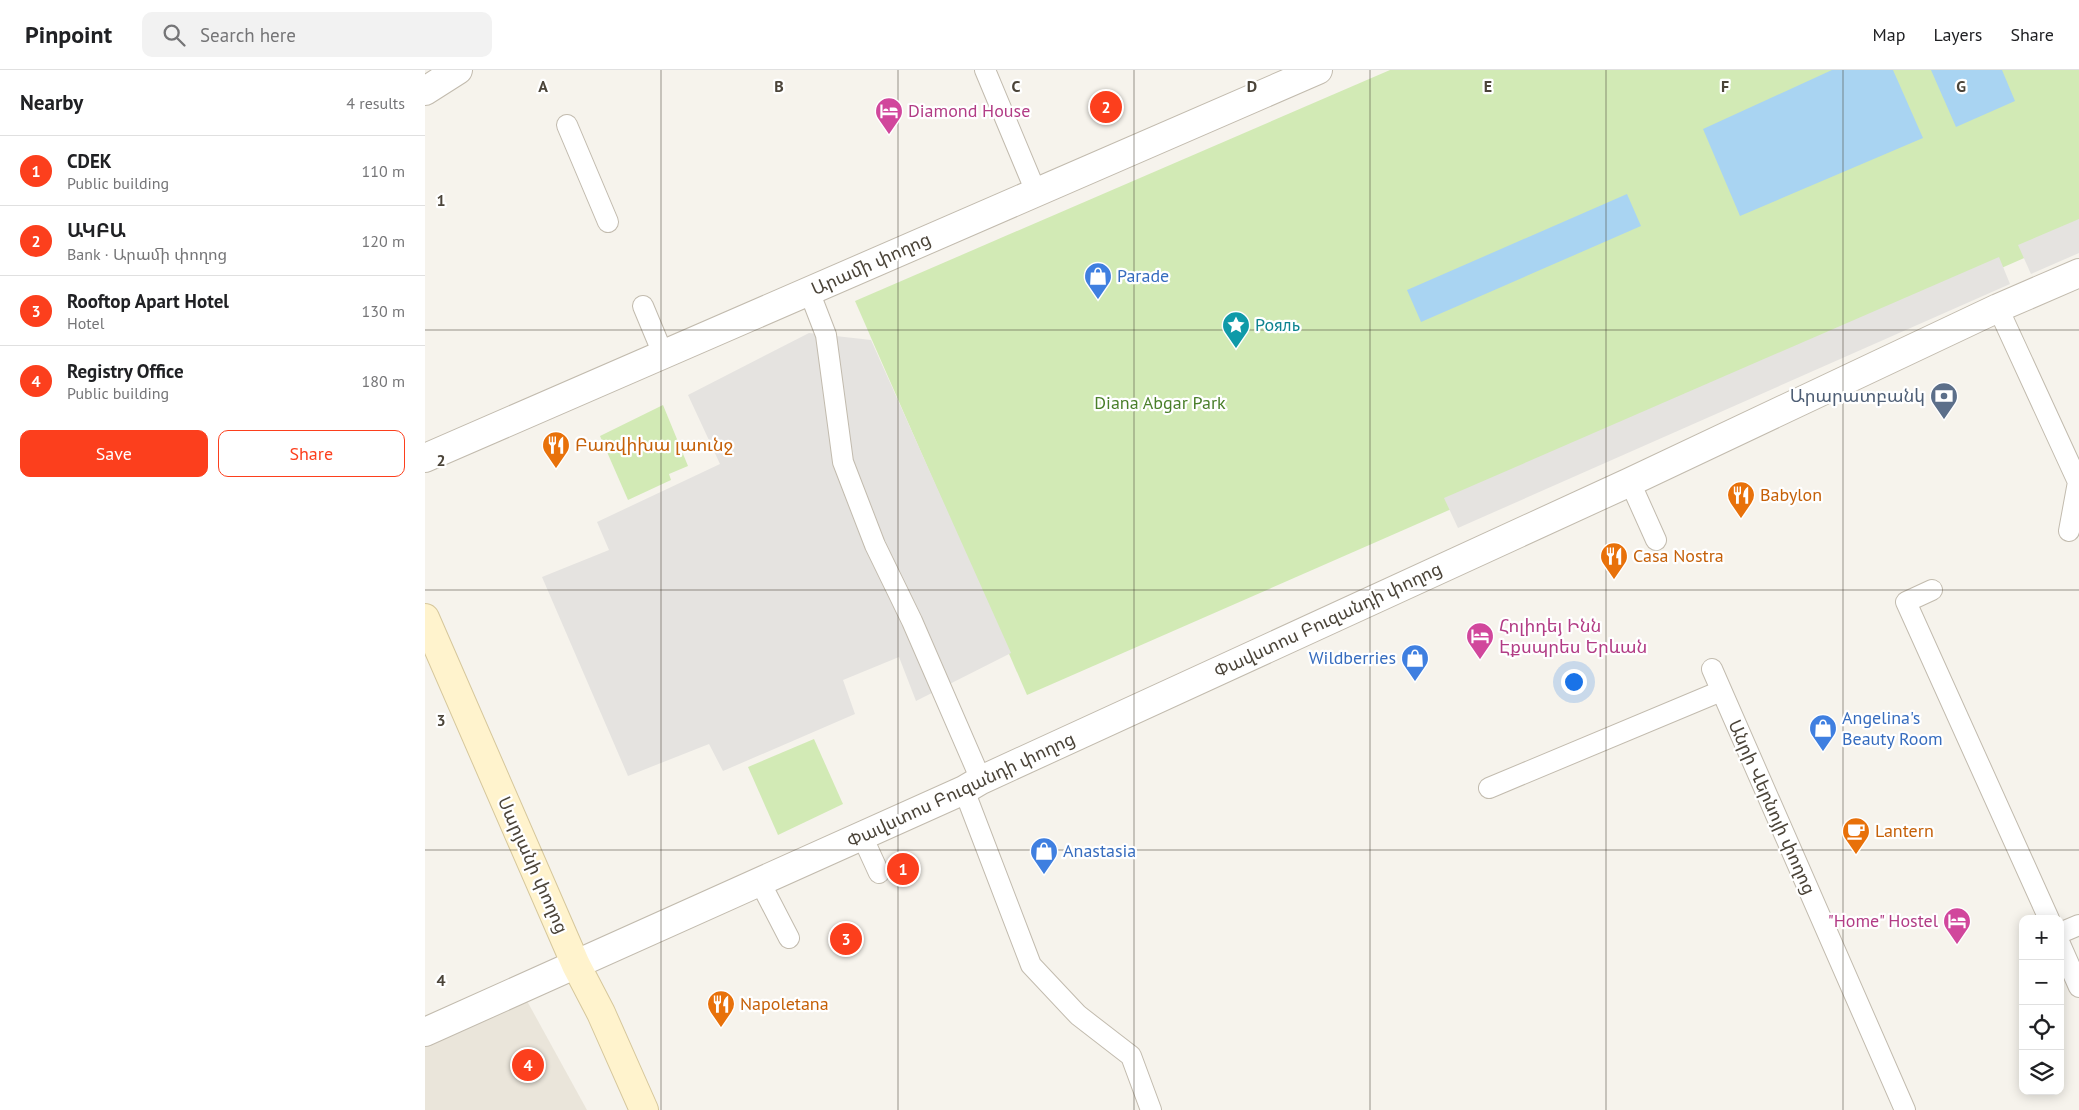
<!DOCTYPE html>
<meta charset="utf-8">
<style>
:root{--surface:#fff;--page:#f2f2f2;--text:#202124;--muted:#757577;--line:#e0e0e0;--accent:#fc3f1d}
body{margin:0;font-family:"PT Sans","Noto Sans Armenian",sans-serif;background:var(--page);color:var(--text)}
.controls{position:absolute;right:15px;bottom:15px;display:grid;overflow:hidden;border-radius:10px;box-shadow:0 2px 12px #0003}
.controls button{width:45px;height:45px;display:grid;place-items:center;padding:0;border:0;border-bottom:1px solid var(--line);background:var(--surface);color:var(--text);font:25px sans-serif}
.you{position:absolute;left:1148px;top:611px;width:18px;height:18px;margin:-12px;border:4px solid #fff;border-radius:50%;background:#1a73e8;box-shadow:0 0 0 8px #1a73e833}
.badge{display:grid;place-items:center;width:32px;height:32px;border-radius:50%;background:var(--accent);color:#fff;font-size:16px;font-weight:700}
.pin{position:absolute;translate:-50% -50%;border:2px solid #fff;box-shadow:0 1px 5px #0006}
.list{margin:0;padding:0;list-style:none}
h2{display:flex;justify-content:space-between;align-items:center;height:65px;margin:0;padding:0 20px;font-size:21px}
h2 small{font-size:16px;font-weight:400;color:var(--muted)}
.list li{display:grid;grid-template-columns:32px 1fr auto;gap:15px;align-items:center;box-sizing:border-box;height:70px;padding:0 20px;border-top:1px solid var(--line)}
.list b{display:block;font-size:19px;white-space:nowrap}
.list p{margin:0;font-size:16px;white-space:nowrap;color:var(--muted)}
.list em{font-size:16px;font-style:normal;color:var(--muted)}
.actions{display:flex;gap:10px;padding:15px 20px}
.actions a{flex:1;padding:11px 0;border:1px solid var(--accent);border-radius:10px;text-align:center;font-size:18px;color:var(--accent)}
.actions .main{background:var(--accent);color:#fff}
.icon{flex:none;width:28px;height:28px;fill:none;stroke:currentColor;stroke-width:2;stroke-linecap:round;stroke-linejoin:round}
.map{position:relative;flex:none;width:1654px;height:1040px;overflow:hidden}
header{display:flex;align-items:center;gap:30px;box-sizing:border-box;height:70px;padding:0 25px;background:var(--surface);border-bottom:1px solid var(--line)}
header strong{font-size:24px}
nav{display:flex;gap:28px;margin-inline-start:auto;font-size:18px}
.search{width:350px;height:45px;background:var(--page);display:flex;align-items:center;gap:12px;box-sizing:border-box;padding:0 18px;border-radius:10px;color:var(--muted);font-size:19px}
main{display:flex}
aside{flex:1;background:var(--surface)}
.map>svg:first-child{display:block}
.residential{fill:#eae5da}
.green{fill:#d2eab5}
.parking{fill:#e5e3e0}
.water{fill:#a9d4f2}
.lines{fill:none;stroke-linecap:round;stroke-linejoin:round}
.service-casing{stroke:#c2bbae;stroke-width:22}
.minor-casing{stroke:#c2bbae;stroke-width:30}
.tertiary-casing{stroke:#c2bbae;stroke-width:30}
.secondary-casing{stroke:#d6c79b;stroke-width:30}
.service{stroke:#fff;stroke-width:20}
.minor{stroke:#fff;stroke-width:28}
.tertiary{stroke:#fff;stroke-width:28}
.secondary{stroke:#fff3cd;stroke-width:28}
.grid{fill:none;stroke:#4b4439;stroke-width:1;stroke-opacity:0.55}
.labels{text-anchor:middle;stroke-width:4.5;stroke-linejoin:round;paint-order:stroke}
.hotel-label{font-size:18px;fill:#b23c85;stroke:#fff;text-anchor:start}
.street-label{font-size:18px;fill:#4b4439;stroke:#fff}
.shop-label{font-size:18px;fill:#366cbe;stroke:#fff;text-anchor:start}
.culture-label{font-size:18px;fill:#0d838f;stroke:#fff;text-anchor:start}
.service-label{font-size:18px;fill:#4e5e75;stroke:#fff;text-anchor:end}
.park-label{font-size:18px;fill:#4a7f2a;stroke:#fff}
.food-label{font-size:18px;fill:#c56008;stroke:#fff;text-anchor:start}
.grid-label{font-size:16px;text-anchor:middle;font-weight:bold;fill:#4b4439;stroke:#fff;stroke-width:4.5;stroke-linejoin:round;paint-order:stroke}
</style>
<header>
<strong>Pinpoint</strong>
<div class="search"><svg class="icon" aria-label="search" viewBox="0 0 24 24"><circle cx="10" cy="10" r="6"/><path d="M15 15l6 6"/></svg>Search here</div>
<nav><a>Map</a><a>Layers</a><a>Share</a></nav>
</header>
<main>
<aside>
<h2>Nearby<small>4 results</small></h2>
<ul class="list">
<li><span class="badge">1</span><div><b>CDEK</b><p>Public building</p></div><em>110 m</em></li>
<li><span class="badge">2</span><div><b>ԱԿԲԱ</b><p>Bank · Արամի փողոց</p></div><em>120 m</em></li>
<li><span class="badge">3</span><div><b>Rooftop Apart Hotel</b><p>Hotel</p></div><em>130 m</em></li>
<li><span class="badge">4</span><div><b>Registry Office</b><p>Public building</p></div><em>180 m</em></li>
</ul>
<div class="actions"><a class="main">Save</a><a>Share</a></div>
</aside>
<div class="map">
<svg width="1654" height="1040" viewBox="0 0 1654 1040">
<rect width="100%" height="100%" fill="#f6f3ec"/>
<path class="residential" d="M96,920L162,1040H0V962Z"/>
<g class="green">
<path d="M965,0H1654V164L602,625L430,231Z"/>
<path d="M238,335L263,396L244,404L246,410L203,430L175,366Z"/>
<path d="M389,669L418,734L353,765L323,697Z"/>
</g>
<g class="parking">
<path d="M1654,149V183L1606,204L1593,175Z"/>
<path d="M1574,187L1585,214L1033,458L1019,428Z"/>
<path d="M384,263L446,270L586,583L491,631L474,587L418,610L430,644L298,701L284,674L203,706L117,507L184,480L172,452L295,394L263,325Z"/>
</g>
<g class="water">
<path d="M1407,0H1468L1498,68L1315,146L1278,59Z"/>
<path d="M1506,0H1577L1590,31L1531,57Z"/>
<path d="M1202,124L1216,156L996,252L982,220Z"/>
</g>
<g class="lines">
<g class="service-casing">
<g id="service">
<path d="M560,0L611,122"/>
<path d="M142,55L183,152"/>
<path d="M384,221L401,265L418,392L450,475L487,551L556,710"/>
<path d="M218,236L238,284"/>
<path d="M1573,238L1653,412L1644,461"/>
<path d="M1205,412L1231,470"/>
<path d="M1507,520L1481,532L1624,849"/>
<path d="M1287,599L1480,1040"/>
<path d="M1064,718L1296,621"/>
<path d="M539,720L606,895L653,945L706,986L726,1040"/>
<path d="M437,766L454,803"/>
<path d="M335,812L364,868"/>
<path d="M1635,863L1654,855"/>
<path d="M1635,874L1654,917"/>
</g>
</g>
<g class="minor-casing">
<path id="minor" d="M0,21L33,0"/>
</g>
<g class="tertiary-casing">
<g id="tertiary">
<path d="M0,388L893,0"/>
<path d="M0,962L539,720L556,710L1205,412L1573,238L1654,203"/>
</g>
</g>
<g class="secondary-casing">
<path id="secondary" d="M0,548L151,895L176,943L219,1040"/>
</g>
<use href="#service" class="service"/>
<use href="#minor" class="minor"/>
<use href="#tertiary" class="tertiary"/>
<use href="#secondary" class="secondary"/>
</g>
<path class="grid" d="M236,0V1040M473,0V1040M709,0V1040M945,0V1040M1181,0V1040M1418,0V1040M0,260H1654M0,520H1654M0,780H1654"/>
<defs>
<g id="hotel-pin" transform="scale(1.4375)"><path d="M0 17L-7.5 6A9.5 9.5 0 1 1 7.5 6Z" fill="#d1479c" stroke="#fff"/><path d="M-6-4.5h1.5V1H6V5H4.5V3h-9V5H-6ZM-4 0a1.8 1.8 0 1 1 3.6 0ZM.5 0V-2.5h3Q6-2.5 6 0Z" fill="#fff"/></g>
<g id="shop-pin" transform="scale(1.4375)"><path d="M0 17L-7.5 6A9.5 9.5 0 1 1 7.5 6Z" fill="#3f7fe0" stroke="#fff"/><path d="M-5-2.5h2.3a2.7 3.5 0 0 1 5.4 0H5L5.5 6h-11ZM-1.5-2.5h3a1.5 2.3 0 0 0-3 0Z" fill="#fff"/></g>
<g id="sight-pin" transform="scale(1.4375)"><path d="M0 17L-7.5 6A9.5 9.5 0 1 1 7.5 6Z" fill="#0f9aa8" stroke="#fff"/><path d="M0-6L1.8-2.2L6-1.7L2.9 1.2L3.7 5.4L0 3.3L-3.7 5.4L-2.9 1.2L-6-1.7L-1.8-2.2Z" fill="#fff"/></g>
<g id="bank-pin" transform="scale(1.4375)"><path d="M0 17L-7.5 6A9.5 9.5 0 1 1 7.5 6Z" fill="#5c6f8a" stroke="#fff"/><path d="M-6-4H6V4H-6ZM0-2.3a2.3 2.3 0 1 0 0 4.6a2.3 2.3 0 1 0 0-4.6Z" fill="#fff"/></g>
<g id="restaurant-pin" transform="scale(1.4375)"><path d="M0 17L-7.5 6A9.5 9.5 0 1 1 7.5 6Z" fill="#e8710a" stroke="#fff"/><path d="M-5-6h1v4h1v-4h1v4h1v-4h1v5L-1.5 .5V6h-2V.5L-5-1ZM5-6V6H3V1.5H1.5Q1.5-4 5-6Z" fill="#fff"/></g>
<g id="cafe-pin" transform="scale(1.4375)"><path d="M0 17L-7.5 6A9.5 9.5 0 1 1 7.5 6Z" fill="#e8710a" stroke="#fff"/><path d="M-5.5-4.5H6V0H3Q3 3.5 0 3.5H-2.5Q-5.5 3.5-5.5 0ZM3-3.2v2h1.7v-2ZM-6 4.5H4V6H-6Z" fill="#fff"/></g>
</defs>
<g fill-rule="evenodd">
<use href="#hotel-pin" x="464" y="41"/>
<use href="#shop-pin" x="673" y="206"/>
<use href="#sight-pin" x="811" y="255"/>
<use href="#bank-pin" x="1519" y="326"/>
<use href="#restaurant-pin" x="131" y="375"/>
<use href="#restaurant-pin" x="1316" y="425"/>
<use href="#restaurant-pin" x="1189" y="486"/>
<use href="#hotel-pin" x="1055" y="566"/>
<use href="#shop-pin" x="990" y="588"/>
<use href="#shop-pin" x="1398" y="658"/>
<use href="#cafe-pin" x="1431" y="761"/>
<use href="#shop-pin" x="619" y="781"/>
<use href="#hotel-pin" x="1532" y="851"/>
<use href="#restaurant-pin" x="296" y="934"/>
</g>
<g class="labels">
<g class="hotel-label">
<text x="483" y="47">Diamond House</text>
<text x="1074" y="562">Հոլիդեյ Ինն<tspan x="1074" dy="21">Էքսպրես Երևան</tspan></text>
<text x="1513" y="857" text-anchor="end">"Home" Hostel</text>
</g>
<g class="street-label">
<text transform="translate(446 194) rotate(-24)" y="6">Արամի փողոց</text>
<text transform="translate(903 550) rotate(-25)" y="6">Փավստոս Բուզանդի փողոց</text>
<text transform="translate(536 720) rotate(-25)" y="6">Փավստոս Բուզանդի փողոց</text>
<text transform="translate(1347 737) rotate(66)" y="6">Անրի Վերնոյի փողոց</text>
<text transform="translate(108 795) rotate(66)" y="6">Սարյանի փողոց</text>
</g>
<g class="shop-label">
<text x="692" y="212">Parade</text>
<text x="971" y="594" text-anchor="end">Wildberries</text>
<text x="1417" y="654">Angelina's<tspan x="1417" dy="21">Beauty Room</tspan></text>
<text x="638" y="787">Anastasia</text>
</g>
<g class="culture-label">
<text x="830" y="261">Рояль</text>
</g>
<g class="service-label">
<text x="1500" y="332">Արարատբանկ</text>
</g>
<g class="park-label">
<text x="735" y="339">Diana Abgar Park</text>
</g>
<g class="food-label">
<text x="150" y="381">Բառվիխա լաունջ</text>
<text x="1335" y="431">Babylon</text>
<text x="1208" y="492">Casa Nostra</text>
<text x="1450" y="767">Lantern</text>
<text x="315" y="940">Napoletana</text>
</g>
</g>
<g class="grid-label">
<text x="118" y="22">A</text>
<text x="354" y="22">B</text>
<text x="591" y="22">C</text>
<text x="827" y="22">D</text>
<text x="1063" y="22">E</text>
<text x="1300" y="22">F</text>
<text x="1536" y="22">G</text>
<text x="16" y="136">1</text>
<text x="16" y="396">2</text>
<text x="16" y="656">3</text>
<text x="16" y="916">4</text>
</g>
</svg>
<div class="controls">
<button>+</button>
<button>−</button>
<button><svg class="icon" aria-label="locate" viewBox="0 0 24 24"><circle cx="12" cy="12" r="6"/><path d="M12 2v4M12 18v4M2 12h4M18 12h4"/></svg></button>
<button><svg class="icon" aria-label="layers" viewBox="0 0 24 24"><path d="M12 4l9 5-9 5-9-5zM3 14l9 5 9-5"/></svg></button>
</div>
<div class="you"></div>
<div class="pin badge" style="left:478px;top:799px">1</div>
<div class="pin badge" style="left:681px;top:37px">2</div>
<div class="pin badge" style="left:421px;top:869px">3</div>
<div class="pin badge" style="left:103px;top:995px">4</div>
</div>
</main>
